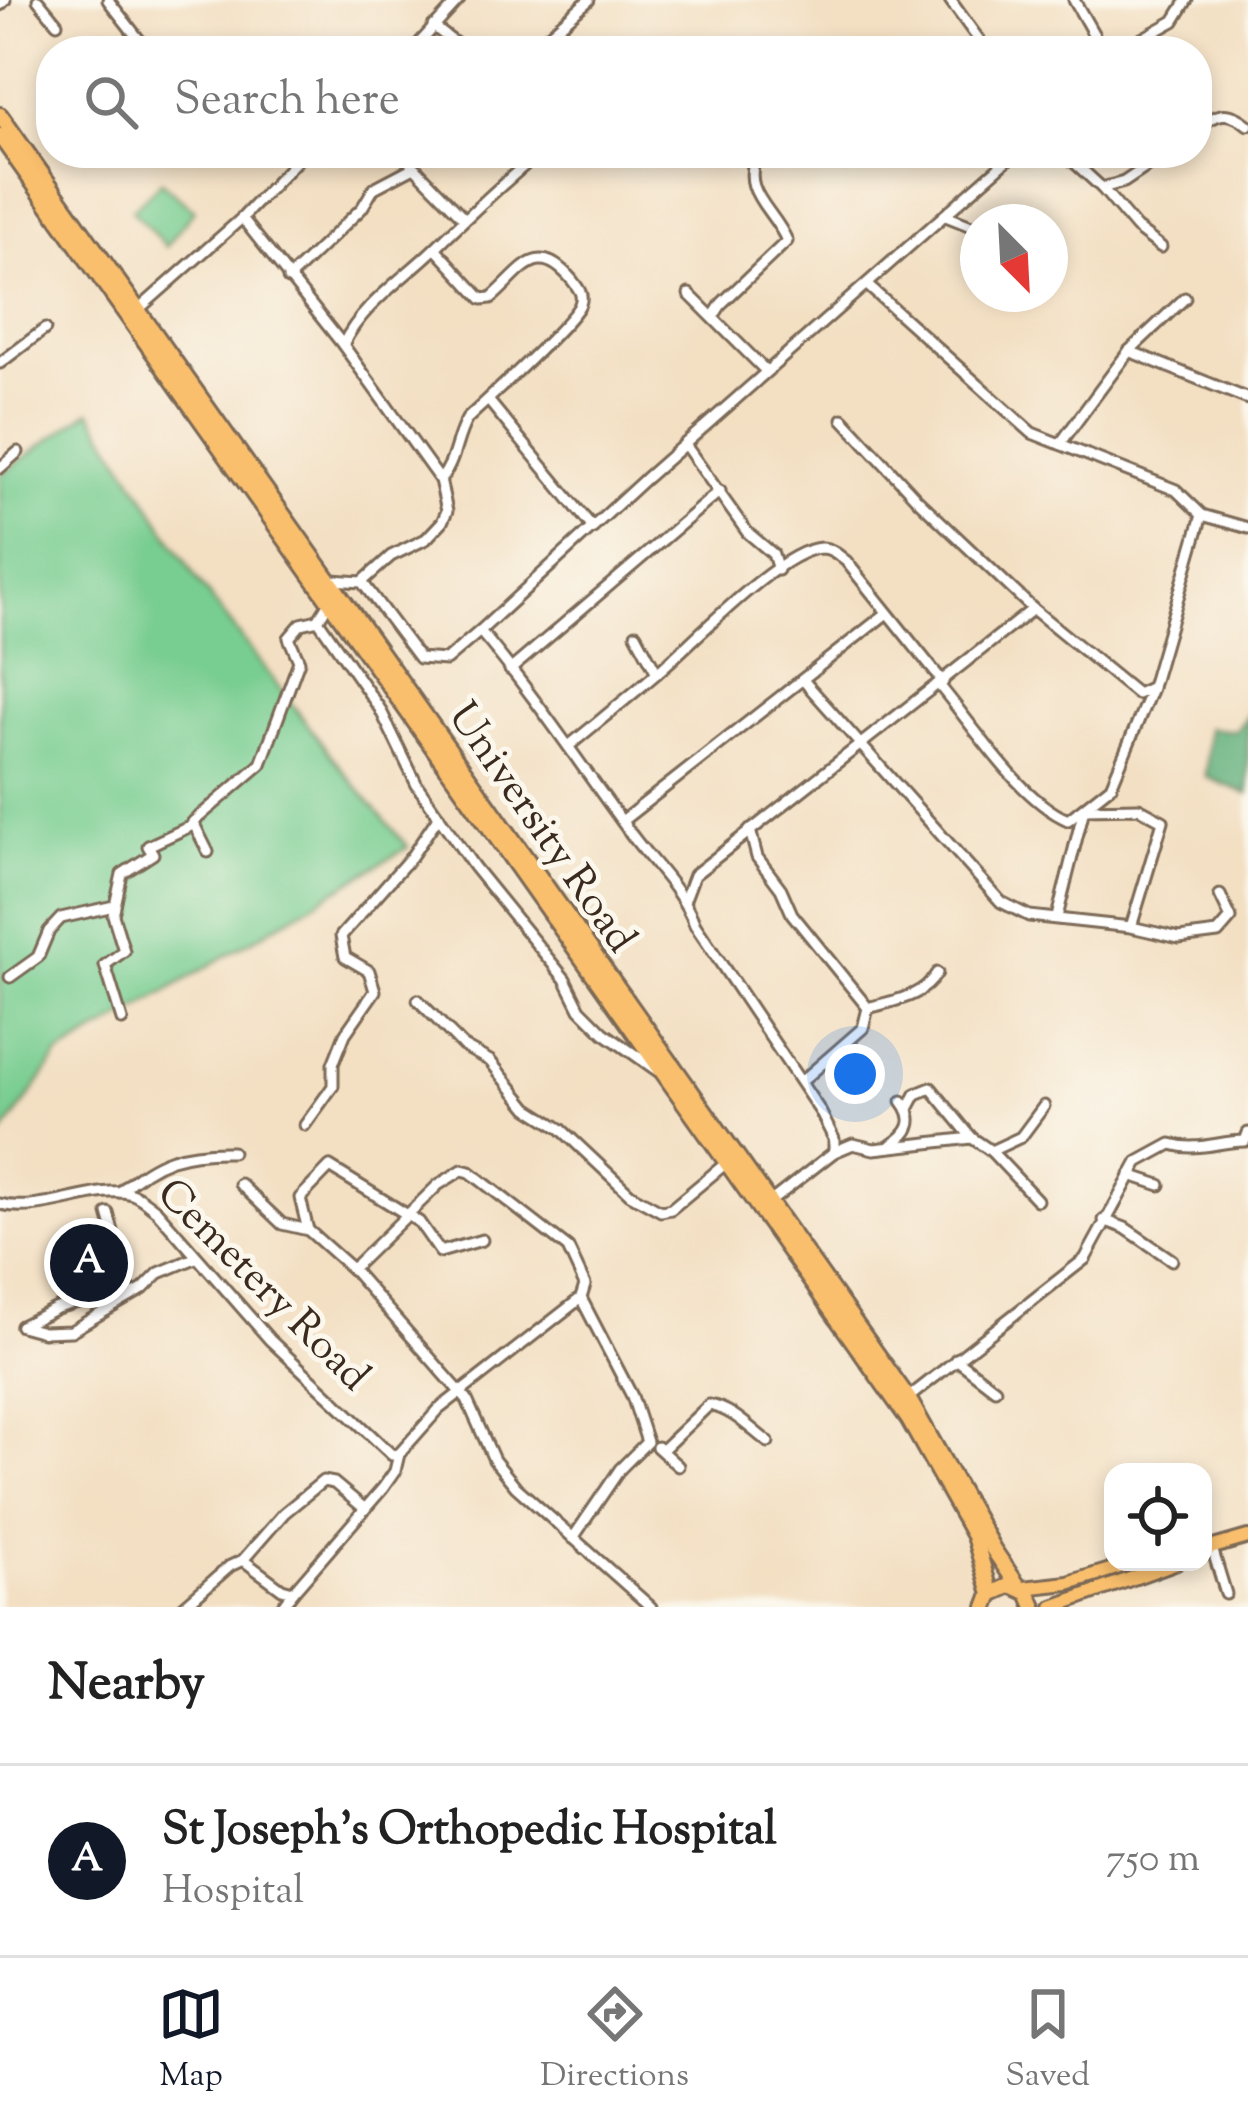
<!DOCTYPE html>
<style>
:root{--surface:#fff;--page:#f6f6f6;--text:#222;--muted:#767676;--line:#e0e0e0;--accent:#111827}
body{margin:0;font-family:"Sorts Mill Goudy",serif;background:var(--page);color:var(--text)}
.controls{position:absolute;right:36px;bottom:36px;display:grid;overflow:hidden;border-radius:24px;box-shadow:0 6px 18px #0003}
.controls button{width:108px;height:108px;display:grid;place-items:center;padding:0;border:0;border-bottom:3px solid var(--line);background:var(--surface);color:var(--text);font:60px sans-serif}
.compass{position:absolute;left:960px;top:204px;width:108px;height:108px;border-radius:50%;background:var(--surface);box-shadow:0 6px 18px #0003;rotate:156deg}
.you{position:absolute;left:855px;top:1074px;width:42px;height:42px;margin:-30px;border:9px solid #fff;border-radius:50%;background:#1a73e8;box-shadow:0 0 0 18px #1a73e833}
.badge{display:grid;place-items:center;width:78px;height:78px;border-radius:50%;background:var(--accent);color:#fff;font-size:39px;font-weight:700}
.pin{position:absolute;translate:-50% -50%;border:6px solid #fff;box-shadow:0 3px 12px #0006}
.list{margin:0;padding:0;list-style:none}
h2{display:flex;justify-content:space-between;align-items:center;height:156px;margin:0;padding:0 48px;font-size:51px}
h2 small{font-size:39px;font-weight:400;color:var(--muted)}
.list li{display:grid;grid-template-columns:78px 1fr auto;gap:36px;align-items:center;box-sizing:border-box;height:192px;padding:0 48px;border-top:3px solid var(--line)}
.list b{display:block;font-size:45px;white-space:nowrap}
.list p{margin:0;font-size:39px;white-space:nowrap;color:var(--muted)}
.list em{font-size:39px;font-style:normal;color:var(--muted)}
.icon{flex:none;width:66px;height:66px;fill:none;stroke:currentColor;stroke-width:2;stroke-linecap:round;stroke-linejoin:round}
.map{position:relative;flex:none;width:1248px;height:1607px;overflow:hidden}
.search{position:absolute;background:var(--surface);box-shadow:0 6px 18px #0003;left:36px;right:36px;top:36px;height:132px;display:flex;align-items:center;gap:30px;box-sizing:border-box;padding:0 42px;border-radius:48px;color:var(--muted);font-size:45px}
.sheet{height:348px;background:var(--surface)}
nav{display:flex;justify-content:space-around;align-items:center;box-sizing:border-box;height:168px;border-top:3px solid var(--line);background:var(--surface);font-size:33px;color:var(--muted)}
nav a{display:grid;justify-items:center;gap:6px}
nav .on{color:var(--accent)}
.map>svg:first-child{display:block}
.green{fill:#78cd91;stroke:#5a7c58;stroke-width:3}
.forest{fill:#62b07b;stroke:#4e6d4c;stroke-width:3}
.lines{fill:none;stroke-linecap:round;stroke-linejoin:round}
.minor-casing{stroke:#7b6957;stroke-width:15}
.major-casing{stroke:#7b6957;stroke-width:18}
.highway-casing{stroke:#7b6957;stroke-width:20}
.minor{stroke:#fff;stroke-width:9}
.major{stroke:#f9bf6d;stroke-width:12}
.highway{stroke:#f9bf6d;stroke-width:14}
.labels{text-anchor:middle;stroke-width:10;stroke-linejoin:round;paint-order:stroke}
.street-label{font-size:42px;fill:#3b2a1e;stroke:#fbf7ec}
</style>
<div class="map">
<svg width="1248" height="1607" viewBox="0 0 1248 1607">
<rect width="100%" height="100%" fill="#fbf7ec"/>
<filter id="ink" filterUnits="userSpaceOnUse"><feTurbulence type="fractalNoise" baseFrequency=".00833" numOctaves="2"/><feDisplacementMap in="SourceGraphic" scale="24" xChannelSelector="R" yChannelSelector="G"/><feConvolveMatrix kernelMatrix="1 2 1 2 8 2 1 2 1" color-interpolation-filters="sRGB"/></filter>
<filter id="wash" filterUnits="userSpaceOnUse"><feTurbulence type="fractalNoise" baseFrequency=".004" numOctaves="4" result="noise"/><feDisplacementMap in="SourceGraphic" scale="48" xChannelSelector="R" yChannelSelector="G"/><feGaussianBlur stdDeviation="2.7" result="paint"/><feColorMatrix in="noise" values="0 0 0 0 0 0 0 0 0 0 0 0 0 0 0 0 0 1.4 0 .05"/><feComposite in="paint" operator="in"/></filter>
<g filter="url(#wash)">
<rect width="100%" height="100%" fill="#f3dfc2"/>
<g class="green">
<path d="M161,182L194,210L166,247L132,210Z"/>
<path d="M90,411L200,584L344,772L408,847L58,1056L0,1138V475Z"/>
</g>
<path class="forest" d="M1248,714V794L1206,777L1208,728L1236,731Z"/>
</g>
<g filter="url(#ink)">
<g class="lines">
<g class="minor-casing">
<g id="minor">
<path d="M38,0L57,23"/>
<path d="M108,0L148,51"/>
<path d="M950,0L987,51"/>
<path d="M1074,0L1103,51"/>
<path d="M0,5L5,0"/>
<path d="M433,26L465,51"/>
<path d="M531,50L589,0"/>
<path d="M412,51L459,0"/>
<path d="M1120,51L1174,21L1187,0"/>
<path d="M1197,129C1216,113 1228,108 1248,125"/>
<path d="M401,153L463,217"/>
<path d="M1064,153L1102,188L1124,182L1167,153"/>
<path d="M1102,188L1136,228L1161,247"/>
<path d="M946,216L971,226L978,234"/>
<path d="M242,218L343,345L440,480"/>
<path d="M288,279L362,208L374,188L414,167"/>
<path d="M867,285L1032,433L1176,490L1202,515"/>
<path d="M689,294L766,371"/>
<path d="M1010,295V294"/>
<path d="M138,310L242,218L304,153"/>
<path d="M713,317L722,303L787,241C774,209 738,191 758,153"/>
<path d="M343,345C361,306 403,279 434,249C468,216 502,184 539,153"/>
<path d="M1129,351L1248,399"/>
<path d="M0,363L45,329"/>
<path d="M488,400L593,528"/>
<path d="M843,419L918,500L1033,609L1137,694L1152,687L1202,515L1248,528"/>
<path d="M1060,444L1129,351L1185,298"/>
<path d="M686,446L747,532L773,554L778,570"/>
<path d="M0,468L18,452"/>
<path d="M332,580L362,582L419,658L446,660L480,631"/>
<path d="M362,582L391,556L426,539L442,522L447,511L440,480C456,462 455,439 467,419C485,402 575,320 580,304C584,294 578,288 572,280C536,238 523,271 491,298L482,299L435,248"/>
<path d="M318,620L380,709L417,785L474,867L565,979L580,1009L604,1033L658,1071"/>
<path d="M636,634L657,673"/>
<path d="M510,670L720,491"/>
<path d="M803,680L1001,902L1029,916L1131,927L1163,821L1139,808L1084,809"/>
<path d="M939,685C973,725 1020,800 1068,820L1111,786L1152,688"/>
<path d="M570,745C599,721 628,698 657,673C690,645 781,549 821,548C832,548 838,555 846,561L943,682"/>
<path d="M622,821L887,613"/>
<path d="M750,830L757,857L781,889L792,914L868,1008L863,1028L801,1082"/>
<path d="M208,852L193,822L261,764L299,661L289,638L301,624L318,620L328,604"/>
<path d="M685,899L694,875L1033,609"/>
<path d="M1057,917L1084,809"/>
<path d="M1131,927L1179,938L1218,933L1231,918L1220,895"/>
<path d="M10,977L38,957L49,931L61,918L114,906"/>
<path d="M418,1000L463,1046L490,1061L528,1108L561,1129L630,1194L661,1211L671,1209L725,1164"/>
<path d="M868,1008C895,1000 922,998 937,973"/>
<path d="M122,1020L105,965L124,951L113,915L122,874L153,854L148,846L193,825"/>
<path d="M908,1109L916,1094L931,1088L972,1138"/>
<path d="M305,1125L333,1086V1064L345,1034L375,991L369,971L345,957L341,936L411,857L439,816"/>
<path d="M891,1145C910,1133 917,1120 902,1101"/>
<path d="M991,1151L1037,1200"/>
<path d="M834,1152L853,1144L874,1149L972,1138L991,1151L1021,1137L1044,1106"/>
<path d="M1130,1175L1160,1185"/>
<path d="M240,1184L282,1224L308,1230L352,1269"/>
<path d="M120,1192C155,1159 184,1151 232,1152"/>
<path d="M770,1202L834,1152V1139L820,1111L695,925C682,890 653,864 631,834C581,766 535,696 480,631L645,479L1015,153"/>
<path d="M0,1204C43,1215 99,1183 132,1194C141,1197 149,1205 156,1210L270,1340L392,1455L399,1454"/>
<path d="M1104,1220L1125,1228L1172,1260"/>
<path d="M308,1230L300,1198L330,1167L419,1222L440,1252L482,1240"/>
<path d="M581,1298L585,1285L568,1248L470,1172L462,1170L438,1185L352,1269L467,1400L494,1460L516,1487L651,1607"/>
<path d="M21,1326L57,1308L124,1289L130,1294L108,1213"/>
<path d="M21,1326L43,1332L71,1331L143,1289L159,1273L195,1258"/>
<path d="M956,1359L995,1389"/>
<path d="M908,1398L1085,1259L1138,1162L1171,1144C1198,1152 1218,1141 1245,1141L1248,1133"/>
<path d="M657,1447L678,1466"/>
<path d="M662,1450L709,1405C733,1409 749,1428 768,1442"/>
<path d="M1212,1548L1226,1594"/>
<path d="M243,1560L282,1589L293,1592L383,1488L395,1471L399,1454L439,1409L581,1298L632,1396L647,1442L620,1469L573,1538"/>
<path d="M183,1607L230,1566L243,1560L284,1513L323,1481L334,1483L365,1509"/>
<path d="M282,1607L293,1592"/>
</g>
</g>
<g class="major-casing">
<g id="major">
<path d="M1203,1550L1248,1537"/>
<path d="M1023,1588L1068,1583L1136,1562"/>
<path d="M1053,1607L1177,1562"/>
</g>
</g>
<g class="highway-casing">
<g id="highway">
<path d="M0,115L908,1398L993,1549L1018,1586"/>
<path d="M0,136L909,1420L974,1536L991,1594"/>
<path d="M986,1607L991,1594L1011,1585L1028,1593L1034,1607"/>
</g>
</g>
<use href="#minor" class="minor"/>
<use href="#major" class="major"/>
<use href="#highway" class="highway"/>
</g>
</g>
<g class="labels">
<g class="street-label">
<text transform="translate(544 826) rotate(55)" y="15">University Road</text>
<text transform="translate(265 1283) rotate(45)" y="15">Cemetery Road</text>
</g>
</g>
</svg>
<div class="controls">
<button><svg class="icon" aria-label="locate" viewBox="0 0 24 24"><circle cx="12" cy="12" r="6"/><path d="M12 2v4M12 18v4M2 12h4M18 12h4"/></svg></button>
</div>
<svg class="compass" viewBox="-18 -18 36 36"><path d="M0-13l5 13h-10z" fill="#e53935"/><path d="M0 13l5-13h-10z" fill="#767676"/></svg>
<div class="you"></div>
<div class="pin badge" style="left:89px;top:1263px">A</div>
<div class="search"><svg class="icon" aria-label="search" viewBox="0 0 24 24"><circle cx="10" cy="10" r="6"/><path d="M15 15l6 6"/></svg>Search here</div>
</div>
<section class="sheet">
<h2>Nearby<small></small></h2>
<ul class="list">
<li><span class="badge">A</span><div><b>St Joseph's Orthopedic Hospital</b><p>Hospital</p></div><em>750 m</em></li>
</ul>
</section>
<nav>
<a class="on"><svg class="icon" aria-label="map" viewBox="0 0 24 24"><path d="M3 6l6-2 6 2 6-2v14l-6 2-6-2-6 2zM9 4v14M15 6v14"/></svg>Map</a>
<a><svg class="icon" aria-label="directions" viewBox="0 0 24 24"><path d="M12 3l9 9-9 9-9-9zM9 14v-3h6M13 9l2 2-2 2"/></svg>Directions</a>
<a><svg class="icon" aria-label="saved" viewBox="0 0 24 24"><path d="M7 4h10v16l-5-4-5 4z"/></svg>Saved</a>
</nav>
